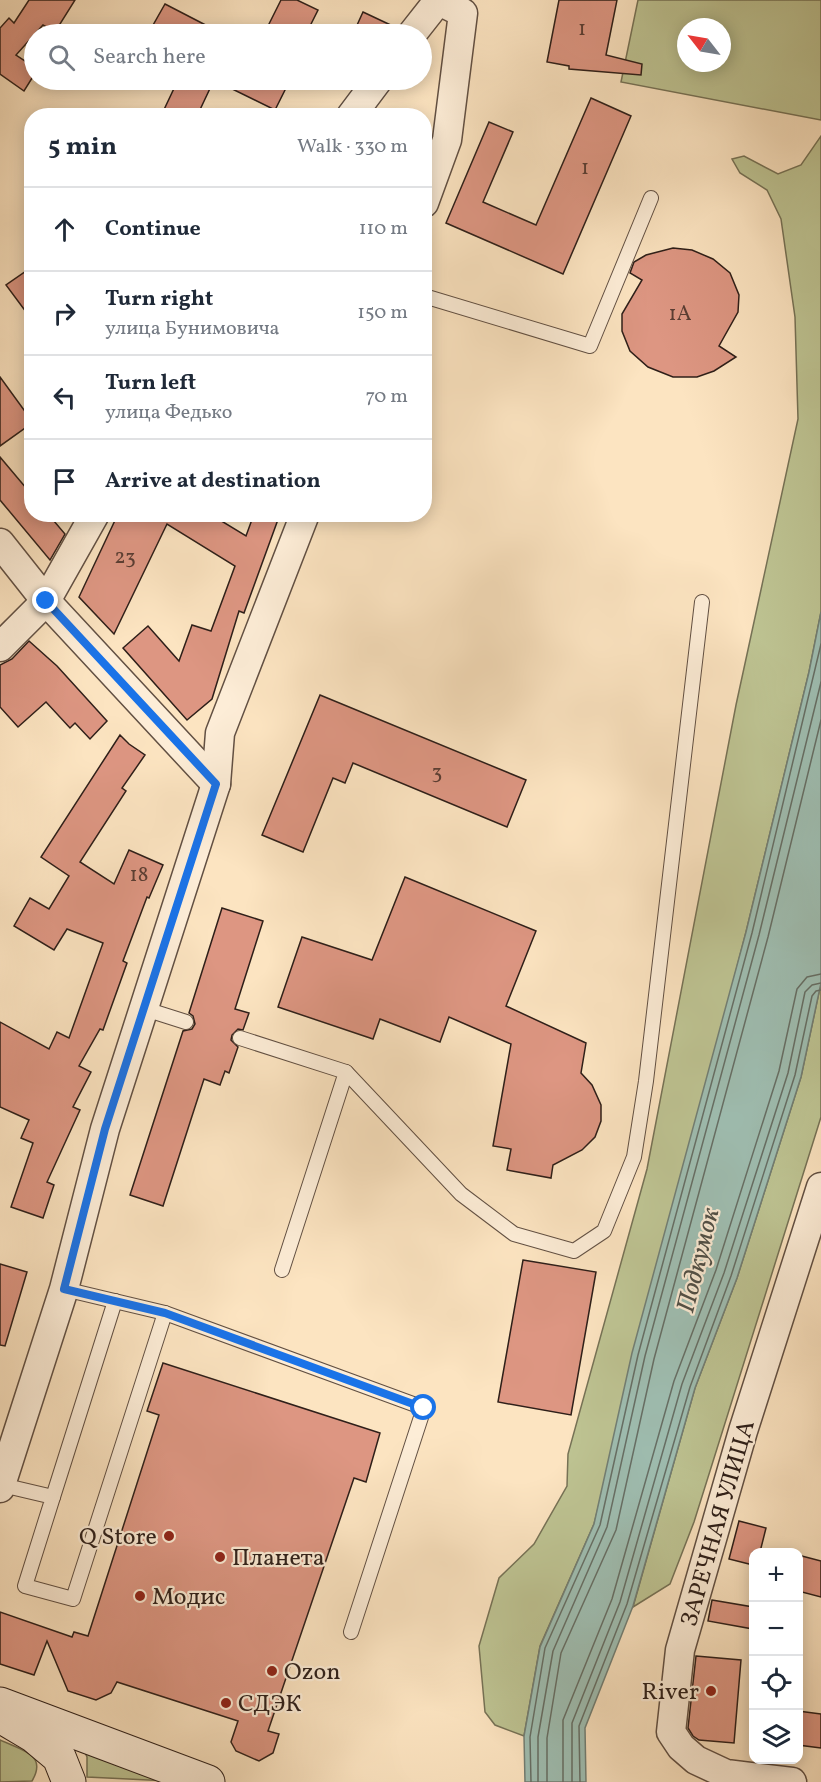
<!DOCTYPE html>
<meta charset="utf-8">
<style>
:root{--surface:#fff;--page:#f2f2f3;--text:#1f2937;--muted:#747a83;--line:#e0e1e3}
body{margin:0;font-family:Vollkorn,serif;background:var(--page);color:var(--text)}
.controls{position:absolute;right:18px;bottom:18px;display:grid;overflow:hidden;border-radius:12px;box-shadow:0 3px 15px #0003}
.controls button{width:54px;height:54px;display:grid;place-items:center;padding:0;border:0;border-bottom:2px solid var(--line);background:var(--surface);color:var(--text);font:30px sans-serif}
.compass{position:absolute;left:677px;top:18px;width:54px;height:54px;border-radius:50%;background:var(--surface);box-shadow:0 3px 15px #0003;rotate:301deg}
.stop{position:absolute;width:18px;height:18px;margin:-14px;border:4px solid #1a73e8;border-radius:50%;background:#fff}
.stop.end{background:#1a73e8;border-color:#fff;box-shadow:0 2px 6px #0008}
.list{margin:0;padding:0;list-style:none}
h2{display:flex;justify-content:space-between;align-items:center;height:78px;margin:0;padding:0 24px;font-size:26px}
h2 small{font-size:20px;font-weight:400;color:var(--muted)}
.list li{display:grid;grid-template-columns:39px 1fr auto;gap:18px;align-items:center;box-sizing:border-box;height:84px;padding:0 24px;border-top:2px solid var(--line)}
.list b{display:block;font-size:22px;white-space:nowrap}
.list p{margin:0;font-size:20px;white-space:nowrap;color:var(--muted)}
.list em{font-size:20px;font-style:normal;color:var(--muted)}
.icon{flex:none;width:33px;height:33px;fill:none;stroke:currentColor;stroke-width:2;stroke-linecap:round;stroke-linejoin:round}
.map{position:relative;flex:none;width:821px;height:1782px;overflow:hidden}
.search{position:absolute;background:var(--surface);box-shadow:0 3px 15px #0003;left:24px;top:24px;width:408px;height:66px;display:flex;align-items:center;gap:15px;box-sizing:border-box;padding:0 21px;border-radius:33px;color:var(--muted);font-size:22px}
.panel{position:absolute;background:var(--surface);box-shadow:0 3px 15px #0003;left:24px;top:108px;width:408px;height:414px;border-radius:24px}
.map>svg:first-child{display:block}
.green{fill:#bec493;stroke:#767256;stroke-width:1.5;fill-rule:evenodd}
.water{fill:#9fbfb3;stroke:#727f75;stroke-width:1.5}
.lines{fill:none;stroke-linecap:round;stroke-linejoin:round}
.shore{stroke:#666f66;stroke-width:1.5}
.building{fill:#dd9682;stroke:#2e1f19;stroke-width:1.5}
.service-casing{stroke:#625043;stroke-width:16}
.minor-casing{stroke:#625043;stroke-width:31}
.secondary-casing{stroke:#2e1f19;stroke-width:35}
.service{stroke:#fdedd7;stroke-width:14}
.minor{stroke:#fdedd7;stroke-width:28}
.secondary{stroke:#fdedd7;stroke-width:33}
.route{stroke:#1a73e8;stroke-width:8}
.poi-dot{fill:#8f2418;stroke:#fdedd7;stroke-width:2}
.labels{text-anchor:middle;stroke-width:4.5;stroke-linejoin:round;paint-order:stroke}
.number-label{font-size:21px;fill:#5a3d33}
.street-label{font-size:24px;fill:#2e1f19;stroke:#fdedd7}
.poi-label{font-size:24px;fill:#2e1f19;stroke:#fdedd7;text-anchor:start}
.water-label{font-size:26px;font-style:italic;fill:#504f47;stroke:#fdedd7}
</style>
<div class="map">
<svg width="821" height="1782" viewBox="0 0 821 1782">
<rect width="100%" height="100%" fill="#fce4c1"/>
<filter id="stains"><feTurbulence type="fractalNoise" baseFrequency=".00333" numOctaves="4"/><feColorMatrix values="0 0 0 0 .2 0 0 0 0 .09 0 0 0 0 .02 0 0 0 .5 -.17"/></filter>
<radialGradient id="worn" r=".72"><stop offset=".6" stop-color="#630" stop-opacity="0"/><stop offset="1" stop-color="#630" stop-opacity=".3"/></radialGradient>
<g class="green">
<path d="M638,0H821V120L621,82ZM686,27H722V63H686Z"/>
<path d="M821,136V612L809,672L746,932L594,1524L540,1646L524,1736L495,1725L485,1712L479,1646L499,1578L534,1544L567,1486L568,1454L647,1169L736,705L798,419L795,317L781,219L767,190L740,173L732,159L744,156L778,174L801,165Z"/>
<path d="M821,983V1117L694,1522L670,1584L633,1607L695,1388L737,1278L801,1077Z"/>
<path d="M0,1740C21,1750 48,1754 32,1781L0,1782Z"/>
<path d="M83,1748L169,1781L87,1777V1757Z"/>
</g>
<path class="water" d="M821,612V983L801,1077L737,1278L695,1388L633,1606L585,1728L586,1782H525L524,1736L540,1647L594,1524L632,1353L746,932L809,672Z"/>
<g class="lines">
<g class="shore">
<path d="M531,1782L530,1737L545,1648L600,1525L638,1355L752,933L821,644"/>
<path d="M538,1782V1737L553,1651L607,1527L645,1356L759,935L821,682"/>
<path d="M547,1782V1738L561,1653L616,1530L654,1359L768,937L821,720"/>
<path d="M563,1782V1720L612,1599L674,1381L716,1270L779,1071L797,989L807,977L821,974"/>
<path d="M572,1782V1723L620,1602L682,1384L724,1273L788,1073L805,992L812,985L821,983"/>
<path d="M580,1782L579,1726L627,1604L690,1387L731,1276L795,1075L812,996L816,991L821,990"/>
</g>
</g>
<g class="building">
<path d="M29,0H75L55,32L43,25L16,55L34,67V75L24,91L0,74V28L9,18L14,23Z"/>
<path d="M281,0H297L318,10L306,34H264Z"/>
<path d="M559,0H617L606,55L642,64L641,75L569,69V66L547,62Z"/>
<path d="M165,4L223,34H148Z"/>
<path d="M363,12L397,28L396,34H353Z"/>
<path d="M178,80H290L275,110L214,80L197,116H161Z"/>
<path d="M591,98L631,116L563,274L446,223L489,122L513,132L483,202L536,225Z"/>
<path d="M673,248L692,250L713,259L730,273L739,295L738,312L719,346L736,357L714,371L697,377H673L648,367L630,351L622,331V314L642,280L630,273L634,262L646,255Z"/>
<path d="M32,267V320L6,285Z"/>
<path d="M0,377L32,421V423L0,446Z"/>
<path d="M0,457L32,495V514H48L65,534L50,560L0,500Z"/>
<path d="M118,514H210L246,536L254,514H280L244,613L239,611L212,699L187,720L123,648L148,626L179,661L192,625L211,631L235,566L167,524L114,634L79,597Z"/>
<path d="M29,641L57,666L107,721L90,739L75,723L70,728L46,702L18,727L0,707V665L12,659Z"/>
<path d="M320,695L526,780L507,827L353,763L345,783L333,778L303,852L262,835Z"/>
<path d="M120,735L129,744L145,755L122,788L126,791L80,862L114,884L129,850L163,865L149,898L147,897L123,961L127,963L103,1030L100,1029L79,1066L91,1072L73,1107L80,1110L47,1182L54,1185L43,1218L11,1207L33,1143L21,1138L29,1120L0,1107V1022L49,1049L57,1032L69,1038L103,943L67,929L54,950L14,926L30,898L49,909L69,876L41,857Z"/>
<path d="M405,877L536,931L506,1006L586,1043L581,1073L592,1085L601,1105V1121L595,1137L582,1150L553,1165L551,1178L507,1170L511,1149L493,1146L511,1044L449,1017L440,1042L380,1019L373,1039L278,1007L302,937L372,960Z"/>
<path d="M222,908L263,921L235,1009L249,1013L243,1030L238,1029L232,1035L231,1040L238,1047L229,1073L225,1071L220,1085L204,1079L163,1206L130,1195L183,1031L192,1029L195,1024L193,1016L189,1013Z"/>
<path d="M523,1260L596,1272L571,1415L498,1402Z"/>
<path d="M0,1264L27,1272L5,1346L0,1345Z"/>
<path d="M163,1363L380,1433L366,1482L354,1478L268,1731L279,1734L273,1753L259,1761L236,1751L231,1742L238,1721L117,1682L111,1693L96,1700L68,1691L47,1641L34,1675L0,1664V1612L72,1637L74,1632L88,1636L159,1415L147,1411Z"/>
<path d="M739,1521L766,1528L760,1552H753V1565L729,1559Z"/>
<path d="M798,1555L821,1561V1597L798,1591Z"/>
<path d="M712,1600L753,1607V1629L708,1621Z"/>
<path d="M696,1656L741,1660L734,1743L699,1740L693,1736L688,1728Z"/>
<path d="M798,1711L821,1714V1748L798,1745Z"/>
</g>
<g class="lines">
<g class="service-casing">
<g id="service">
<path d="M424,296L590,346L651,198"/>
<path d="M145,1009L186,1022"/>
<path d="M240,1038L346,1072L282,1270"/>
<path d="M346,1072L461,1194L514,1234L574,1251L604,1231L634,1157L646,1081L702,602"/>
<path d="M64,1289L165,1313L424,1408L351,1632"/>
<path d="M2,1485L53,1497L25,1586L73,1599L165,1313"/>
<path d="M53,1497L115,1301"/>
</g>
</g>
<g class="minor-casing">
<g id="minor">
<path d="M412,34L438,1"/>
<path d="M351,116L378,80"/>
<path d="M424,203L447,140L463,13L437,0"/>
<path d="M0,543L46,601L216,784"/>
<path d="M0,647L46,601L95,514"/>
<path d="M0,1488L64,1289L105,1129L216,784L220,733L305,514"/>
<path d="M792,1782L726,1774L696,1760L681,1747L671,1732L680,1650L743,1431L821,1187"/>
</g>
</g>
<g class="secondary-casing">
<g id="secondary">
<path d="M0,1704L208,1782"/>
<path d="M7,1720L34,1736L59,1757L69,1782"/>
</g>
</g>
<use href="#service" class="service"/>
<use href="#minor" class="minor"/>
<use href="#secondary" class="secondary"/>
</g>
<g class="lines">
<path class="route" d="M46,601L216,784L105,1129L64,1289L165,1313L424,1408"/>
</g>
<g class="poi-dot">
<circle cx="169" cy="1536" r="6"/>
<circle cx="220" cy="1557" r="6"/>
<circle cx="140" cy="1596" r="6"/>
<circle cx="272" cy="1671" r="6"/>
<circle cx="711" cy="1691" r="6"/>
<circle cx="226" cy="1703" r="6"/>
</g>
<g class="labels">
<g class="number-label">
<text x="582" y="35">1</text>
<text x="585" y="174">1</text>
<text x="680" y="320">1А</text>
<text x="125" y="563">23</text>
<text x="437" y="778">3</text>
<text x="139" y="881">18</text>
</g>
<g class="street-label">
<text transform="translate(717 1523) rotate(-74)" y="8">ЗАРЕЧНАЯ УЛИЦА</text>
</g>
<g class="poi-label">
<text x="157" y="1544" text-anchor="end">Q Store</text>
<text x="232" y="1565">Планета</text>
<text x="152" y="1604">Модис</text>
<text x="284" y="1679">Ozon</text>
<text x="699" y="1699" text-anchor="end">River</text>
<text x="238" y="1711">СДЭК</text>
</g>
<g class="water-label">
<text transform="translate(697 1260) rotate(-76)" y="9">Подкумок</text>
</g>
</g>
<rect width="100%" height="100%" filter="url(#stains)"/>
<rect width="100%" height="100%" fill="url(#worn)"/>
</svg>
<div class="controls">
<button>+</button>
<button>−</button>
<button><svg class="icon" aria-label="locate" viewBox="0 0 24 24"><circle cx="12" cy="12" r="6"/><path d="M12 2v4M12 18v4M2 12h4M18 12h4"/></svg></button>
<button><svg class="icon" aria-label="layers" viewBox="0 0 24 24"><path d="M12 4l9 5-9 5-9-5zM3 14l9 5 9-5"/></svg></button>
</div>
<svg class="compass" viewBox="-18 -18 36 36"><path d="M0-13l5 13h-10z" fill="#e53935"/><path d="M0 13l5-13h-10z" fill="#747a83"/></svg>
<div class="stop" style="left:424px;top:1408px"></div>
<div class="stop end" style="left:46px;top:601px"></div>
<div class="search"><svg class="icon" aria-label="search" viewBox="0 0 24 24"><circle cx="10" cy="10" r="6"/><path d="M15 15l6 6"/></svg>Search here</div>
<section class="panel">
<h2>5 min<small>Walk · 330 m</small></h2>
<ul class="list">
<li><svg class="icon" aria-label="ahead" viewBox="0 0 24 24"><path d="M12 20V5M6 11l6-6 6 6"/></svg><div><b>Continue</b></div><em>110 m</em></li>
<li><svg class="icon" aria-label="right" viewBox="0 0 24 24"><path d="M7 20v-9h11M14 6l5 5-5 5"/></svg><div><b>Turn right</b><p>улица Бунимовича</p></div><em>150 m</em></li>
<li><svg class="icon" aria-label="left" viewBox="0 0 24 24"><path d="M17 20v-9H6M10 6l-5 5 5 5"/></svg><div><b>Turn left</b><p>улица Федько</p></div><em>70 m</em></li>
<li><svg class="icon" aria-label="arrive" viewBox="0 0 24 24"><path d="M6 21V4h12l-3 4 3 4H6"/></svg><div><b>Arrive at destination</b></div></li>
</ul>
</section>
</div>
